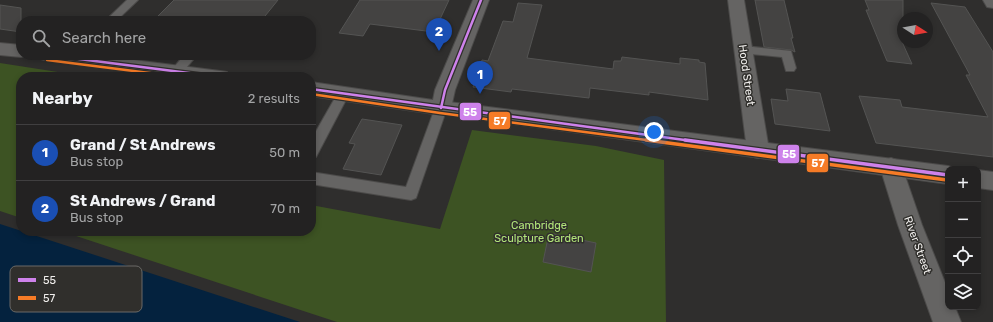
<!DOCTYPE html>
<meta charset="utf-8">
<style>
:root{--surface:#232222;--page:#2b2a2a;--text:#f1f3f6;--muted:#a3a4a5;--line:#403f40;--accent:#8bbbb9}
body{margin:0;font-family:Rubik,sans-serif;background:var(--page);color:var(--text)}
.controls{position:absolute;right:12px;bottom:12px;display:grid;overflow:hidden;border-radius:8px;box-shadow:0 2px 6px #0003}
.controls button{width:36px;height:36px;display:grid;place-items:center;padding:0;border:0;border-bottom:1px solid var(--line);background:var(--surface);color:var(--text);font:20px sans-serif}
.compass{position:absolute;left:897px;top:12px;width:36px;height:36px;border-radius:50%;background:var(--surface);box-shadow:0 2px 6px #0003;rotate:101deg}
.you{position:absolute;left:654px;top:132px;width:14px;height:14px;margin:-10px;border:3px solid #fff;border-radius:50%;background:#1a73e8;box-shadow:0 0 0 6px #1a73e833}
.badge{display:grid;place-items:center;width:26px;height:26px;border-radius:50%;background:var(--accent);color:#fff;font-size:13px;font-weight:700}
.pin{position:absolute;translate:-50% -33px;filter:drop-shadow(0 1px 2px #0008)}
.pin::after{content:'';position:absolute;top:21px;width:14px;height:12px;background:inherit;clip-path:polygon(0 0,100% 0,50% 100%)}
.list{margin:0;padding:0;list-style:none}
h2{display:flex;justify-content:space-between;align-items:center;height:52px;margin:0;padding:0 16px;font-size:17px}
h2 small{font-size:13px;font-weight:400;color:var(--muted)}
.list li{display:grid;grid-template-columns:26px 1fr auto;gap:12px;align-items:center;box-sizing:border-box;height:56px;padding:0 16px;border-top:1px solid var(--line)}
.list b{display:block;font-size:15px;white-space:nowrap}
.list p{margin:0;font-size:13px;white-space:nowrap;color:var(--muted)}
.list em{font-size:13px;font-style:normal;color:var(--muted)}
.icon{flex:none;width:22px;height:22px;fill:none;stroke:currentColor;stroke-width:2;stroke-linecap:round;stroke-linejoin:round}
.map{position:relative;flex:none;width:993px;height:322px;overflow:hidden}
.search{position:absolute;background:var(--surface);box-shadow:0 2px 6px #0003;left:16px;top:16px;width:300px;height:44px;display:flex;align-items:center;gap:10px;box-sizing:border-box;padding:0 14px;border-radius:16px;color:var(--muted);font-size:15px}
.panel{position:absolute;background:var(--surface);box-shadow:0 2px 6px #0003;left:16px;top:72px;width:300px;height:164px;border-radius:16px}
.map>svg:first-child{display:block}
.green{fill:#3d5323}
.water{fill:#04223e}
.building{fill:#444342;stroke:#545453}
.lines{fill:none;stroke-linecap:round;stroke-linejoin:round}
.service-casing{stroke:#4b4a49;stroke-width:2}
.minor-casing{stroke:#4b4a49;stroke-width:2}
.tertiary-casing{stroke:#4b4a49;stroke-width:2}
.secondary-casing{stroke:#4b4a49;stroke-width:2}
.service{fill:#656463;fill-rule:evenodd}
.minor{fill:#656463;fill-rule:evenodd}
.tertiary{fill:#656463;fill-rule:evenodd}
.secondary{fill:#656463;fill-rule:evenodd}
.bus-1-far1-casing{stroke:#302f2c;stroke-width:5}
.bus-1-casing{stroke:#302f2c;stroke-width:6}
.bus-2-far1-casing{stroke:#302f2c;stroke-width:5}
.bus-2-casing{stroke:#302f2c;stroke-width:6}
.bus-1-far1{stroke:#ce82eb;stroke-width:2.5}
.bus-1{stroke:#ce82eb;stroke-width:3.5}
.bus-2-far1{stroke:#f67b26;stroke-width:2.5}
.bus-2{stroke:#f67b26;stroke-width:3.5}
.labels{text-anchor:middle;stroke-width:3;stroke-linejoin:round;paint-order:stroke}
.street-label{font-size:11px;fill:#f1efed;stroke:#302f2c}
.park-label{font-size:11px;fill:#b2e67a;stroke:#302f2c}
.key{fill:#302f2c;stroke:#6a6966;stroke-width:1}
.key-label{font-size:11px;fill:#f1efed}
.line-badge{stroke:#302f2c;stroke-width:1.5}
.badge-label{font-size:11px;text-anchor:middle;font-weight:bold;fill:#fff}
</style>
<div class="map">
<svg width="993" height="322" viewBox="0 0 993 322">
<rect width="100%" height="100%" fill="#2f2e2d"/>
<g class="green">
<path d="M0,63L90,77H21V218L0,211Z"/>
<path d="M472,130L596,146L664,160L666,322H337L61,231H311V205L440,229Z"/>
</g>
<path class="water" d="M0,224L300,322H0Z"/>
<g class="building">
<path d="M174,0H278L261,21H153Z"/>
<path d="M360,0H449L434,32L370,24L363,36L339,33Z"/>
<path d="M755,0H784L793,38H791L795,52L791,50L764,47Z"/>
<path d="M865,0H903V44L912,64L887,61L866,10H869Z"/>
<path d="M518,3L542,5L527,58L613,69L614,61H621L622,57L680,64V58L699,60V62L705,63L708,100L649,92V95L590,88L589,98L512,89L511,92L473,87L482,60L488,61L503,21L513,22Z"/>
<path d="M931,3L965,7L993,52V157L876,143L859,96L900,100L902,107L988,117L966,75H970Z"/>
<path d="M0,5L21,8V32L0,29Z"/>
<path d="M786,89L820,93L830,131L775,124L771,99L788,101Z"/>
<path d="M362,119L402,125L381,175L343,169L355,144L349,143Z"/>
<path d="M549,233L596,243L591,272L543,262Z"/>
</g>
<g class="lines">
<g class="service-casing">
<g id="service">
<path d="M127,0H138L116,21H105Z"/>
<path d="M744,46L791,51L796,68L794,71H786L782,57L740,53L738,50L740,47Z"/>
<path d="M184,55H197L181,74H173L171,71Z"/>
<path d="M343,90L347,91L349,94L316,157L311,158V140L339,91Z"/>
<path d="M441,103L446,105L447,108L416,198L411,200L311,184V172L406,187L435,108L436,105Z"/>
</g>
</g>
<g class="minor-casing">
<g id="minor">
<path d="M728,0H744L769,150L766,156L758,158L750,156L747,150Z"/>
<path d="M983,0H993V8L987,7Z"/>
<path d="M891,158L899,161L902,167L922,225L948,290V307H955L961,322H933L898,225L880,167L883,161Z"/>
</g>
</g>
<g class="tertiary-casing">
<g id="tertiary">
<path d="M441,101L948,166L956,169H948V184L434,113L431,108L434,103Z"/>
<path d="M978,170L993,172V190L978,188Z"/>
</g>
</g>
<g class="secondary-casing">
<g id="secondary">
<path d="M473,0H489L455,90L451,108L448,113L441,115L311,96V82L433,100L435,90Z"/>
<path d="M0,43L21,45V55H28L21,57L0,55Z"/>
<path d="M39,55H95L220,71L227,72L230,77H171L48,61L41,59Z"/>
</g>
</g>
<use href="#service" class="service"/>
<use href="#minor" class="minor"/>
<use href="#tertiary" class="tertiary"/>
<use href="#secondary" class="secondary"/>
<g class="bus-1-far1-casing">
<g id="bus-1-far1">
<path d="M48,55L220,77"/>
<path d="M311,89L692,141"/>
<path d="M441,108L445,90L481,0"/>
</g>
</g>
<g class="bus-1-casing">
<path id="bus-1" d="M685,140L948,175"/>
</g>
<g class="bus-2-far1-casing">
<g id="bus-2-far1">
<path d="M47,60L181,77"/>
<path d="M311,94L440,113L654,141"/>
</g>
</g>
<g class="bus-2-casing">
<path id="bus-2" d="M646,140L947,180"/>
</g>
<use href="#bus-1-far1" class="bus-1-far1"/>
<use href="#bus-1" class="bus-1"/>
<use href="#bus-2-far1" class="bus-2-far1"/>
<use href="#bus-2" class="bus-2"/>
</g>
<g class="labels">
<g class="street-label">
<text transform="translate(747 75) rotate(82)" y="4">Hood Street</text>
<text transform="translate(918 245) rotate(70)" y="4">River Street</text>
</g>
<g class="park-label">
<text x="539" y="229">Cambridge<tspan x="539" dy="13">Sculpture Garden</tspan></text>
</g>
</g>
<rect x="10" y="266" width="132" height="46" rx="6" class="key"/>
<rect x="18" y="278" width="18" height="4" fill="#ce82eb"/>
<rect x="18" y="296" width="18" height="4" fill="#f67b26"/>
<g class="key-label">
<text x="43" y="284">55</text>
<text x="43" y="302">57</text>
</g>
<g class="line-badge">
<rect x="459" y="102" width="23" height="19" rx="4" fill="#ce82eb"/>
<rect x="488" y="111" width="23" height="19" rx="4" fill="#f67b26"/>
<rect x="777" y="144" width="23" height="20" rx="4" fill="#ce82eb"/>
<rect x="806" y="153" width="23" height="20" rx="4" fill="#f67b26"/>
</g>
<g class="badge-label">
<text x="470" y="116">55</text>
<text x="500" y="125">57</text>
<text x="789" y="158">55</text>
<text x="818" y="167">57</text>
</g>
</svg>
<div class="controls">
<button>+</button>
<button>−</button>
<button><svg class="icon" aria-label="locate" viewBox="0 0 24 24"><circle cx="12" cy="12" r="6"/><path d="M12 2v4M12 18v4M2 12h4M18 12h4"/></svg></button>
<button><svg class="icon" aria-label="layers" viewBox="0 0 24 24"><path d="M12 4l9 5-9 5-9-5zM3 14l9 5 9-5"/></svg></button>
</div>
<svg class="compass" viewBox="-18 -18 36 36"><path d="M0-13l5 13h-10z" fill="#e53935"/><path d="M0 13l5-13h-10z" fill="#a3a4a5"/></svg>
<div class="you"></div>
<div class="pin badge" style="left:480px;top:94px;background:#1a4fb4">1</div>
<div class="pin badge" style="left:439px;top:51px;background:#1a4fb4">2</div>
<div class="search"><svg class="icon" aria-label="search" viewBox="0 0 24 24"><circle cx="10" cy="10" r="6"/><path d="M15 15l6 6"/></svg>Search here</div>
<section class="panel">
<h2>Nearby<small>2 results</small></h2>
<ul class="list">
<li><span class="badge" style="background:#1a4fb4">1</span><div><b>Grand / St Andrews</b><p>Bus stop</p></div><em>50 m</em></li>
<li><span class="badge" style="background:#1a4fb4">2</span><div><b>St Andrews / Grand</b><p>Bus stop</p></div><em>70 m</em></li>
</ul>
</section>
</div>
